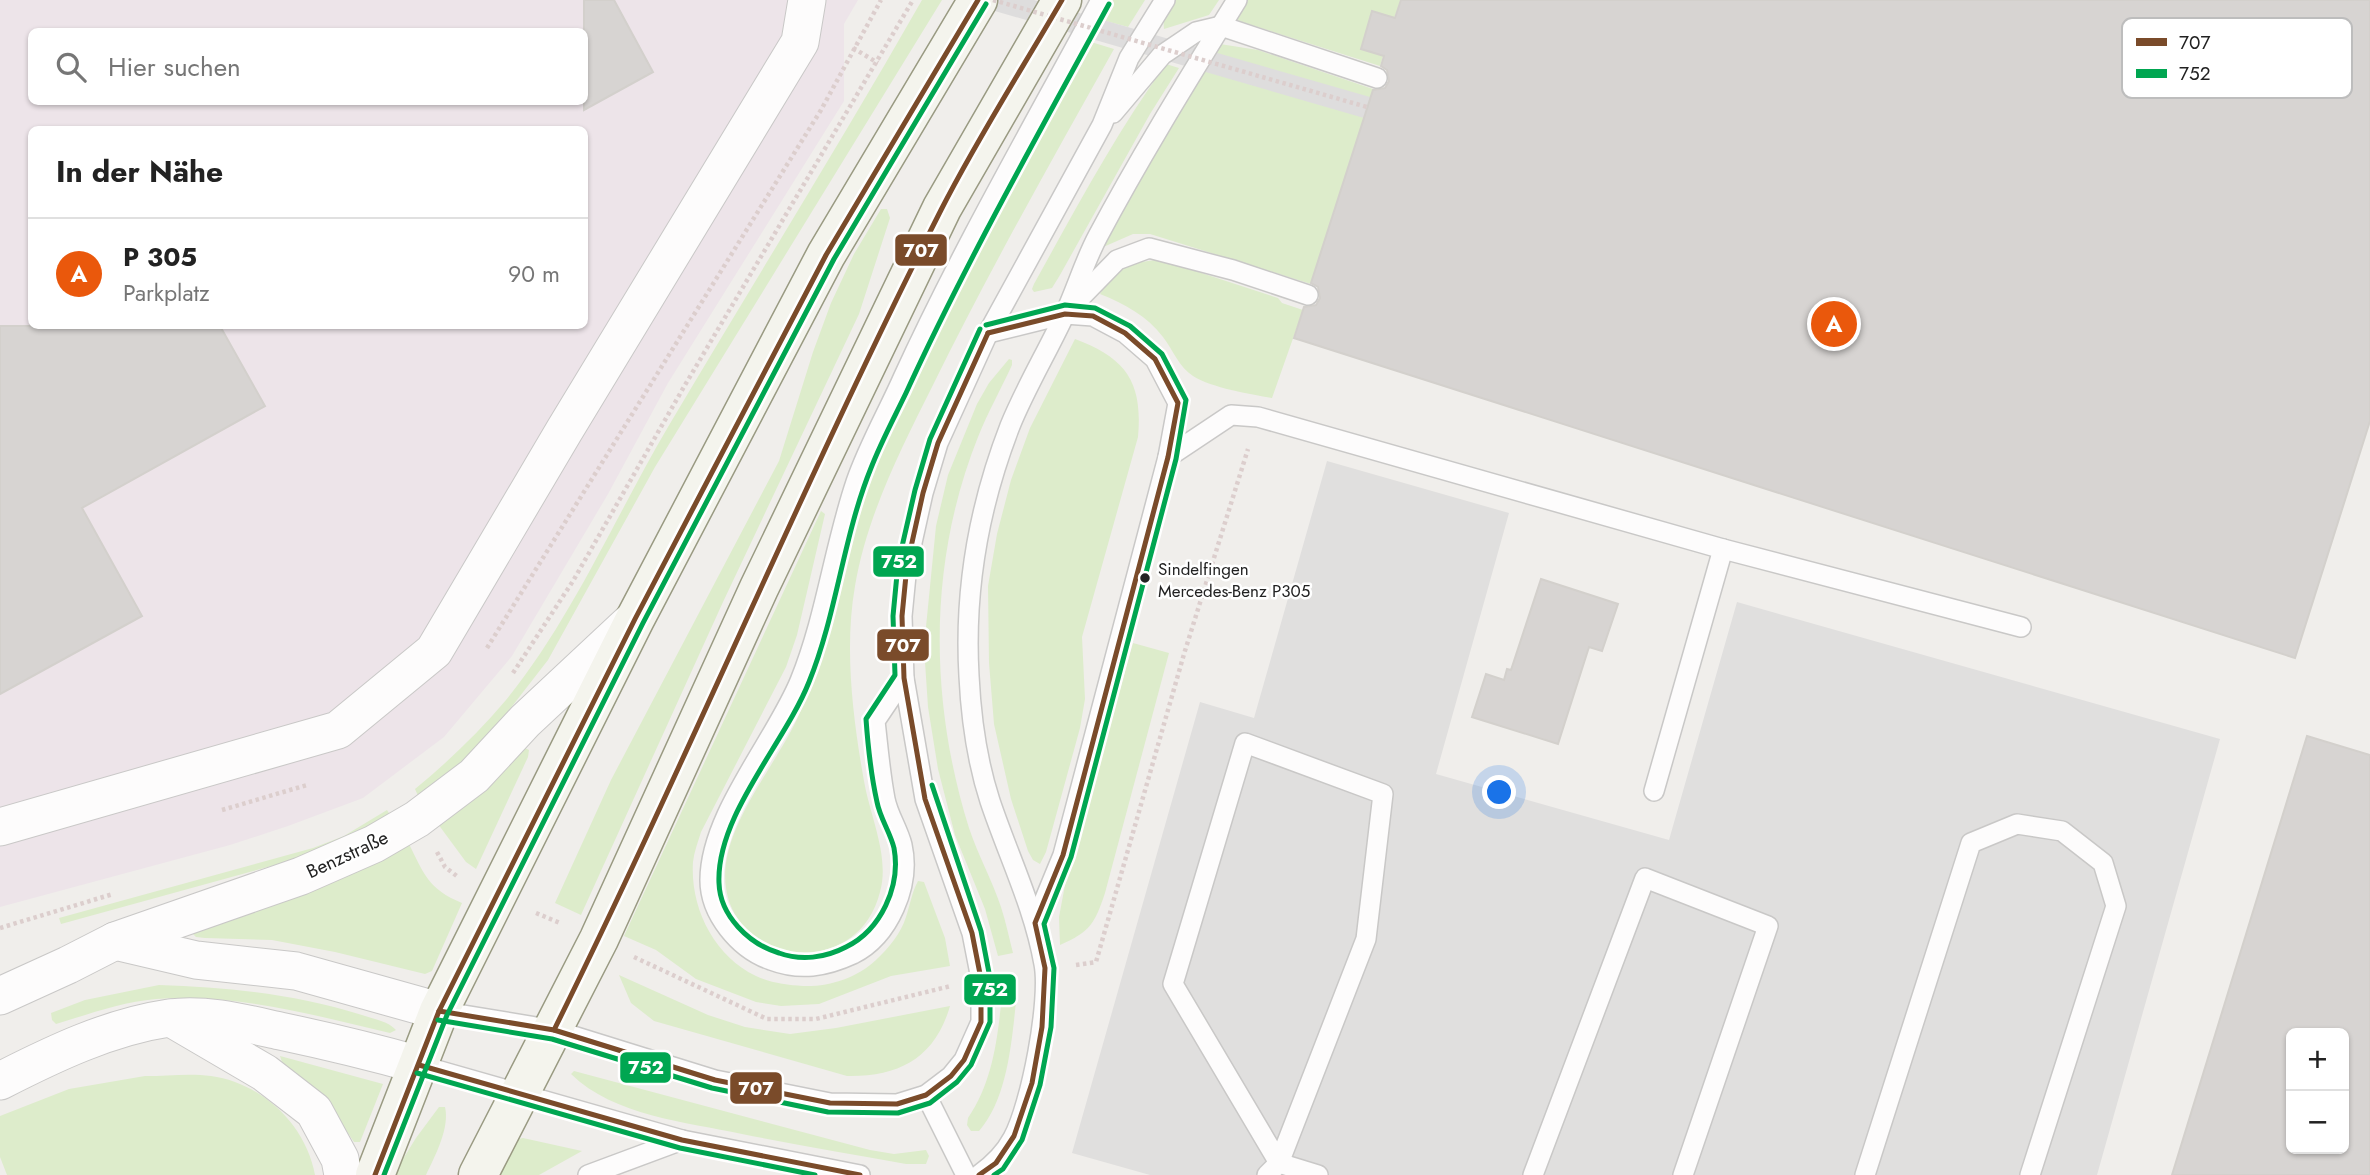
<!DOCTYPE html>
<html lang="de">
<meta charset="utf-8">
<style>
:root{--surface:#fff;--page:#f2f2f2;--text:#222;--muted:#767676;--line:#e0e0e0;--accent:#ea580c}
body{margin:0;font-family:Jost,sans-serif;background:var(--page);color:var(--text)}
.controls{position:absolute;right:21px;bottom:21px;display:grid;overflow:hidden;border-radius:10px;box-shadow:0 2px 5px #0004}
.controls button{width:63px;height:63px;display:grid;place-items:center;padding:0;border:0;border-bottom:2px solid var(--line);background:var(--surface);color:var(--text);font:35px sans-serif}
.you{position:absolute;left:1500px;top:793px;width:24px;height:24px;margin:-18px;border:5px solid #fff;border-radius:50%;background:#1a73e8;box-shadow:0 0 0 10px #1a73e833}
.badge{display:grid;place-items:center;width:46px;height:46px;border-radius:50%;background:var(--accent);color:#fff;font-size:23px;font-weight:700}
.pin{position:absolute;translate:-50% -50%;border:4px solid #fff;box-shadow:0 2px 7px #0006}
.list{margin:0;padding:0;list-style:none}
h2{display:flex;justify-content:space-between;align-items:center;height:91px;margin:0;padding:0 28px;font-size:30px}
h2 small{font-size:23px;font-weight:400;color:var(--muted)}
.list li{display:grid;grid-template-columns:46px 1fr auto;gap:21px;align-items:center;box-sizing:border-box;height:112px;padding:0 28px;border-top:2px solid var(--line)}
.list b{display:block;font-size:26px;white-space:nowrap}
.list p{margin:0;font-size:23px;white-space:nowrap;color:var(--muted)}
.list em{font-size:23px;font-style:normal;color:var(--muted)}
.icon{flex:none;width:38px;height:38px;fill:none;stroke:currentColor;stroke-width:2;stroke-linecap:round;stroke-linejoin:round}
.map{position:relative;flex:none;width:2370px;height:1175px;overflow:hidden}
.search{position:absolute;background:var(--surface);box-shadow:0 2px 5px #0004;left:28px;top:28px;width:560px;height:77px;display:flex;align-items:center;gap:18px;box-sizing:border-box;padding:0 24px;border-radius:10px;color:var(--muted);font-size:26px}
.panel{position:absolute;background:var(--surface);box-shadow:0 2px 5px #0004;left:28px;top:126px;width:560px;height:203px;border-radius:10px}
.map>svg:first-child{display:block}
.industrial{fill:#ede4e9;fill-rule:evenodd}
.grass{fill:#ddeccb}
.parking{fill:#e0dfde}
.pier{fill:#dedddd}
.building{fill:#d7d4d2;stroke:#d3d0cc;stroke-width:2;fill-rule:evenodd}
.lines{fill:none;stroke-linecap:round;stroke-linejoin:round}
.service-casing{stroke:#c9c8c7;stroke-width:22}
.minor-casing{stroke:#c9c8c7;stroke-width:39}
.secondary-casing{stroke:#999a82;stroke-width:41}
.path{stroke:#dccecd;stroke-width:4.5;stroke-dasharray:3.5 3.5;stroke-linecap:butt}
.service{stroke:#fdfcfc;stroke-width:19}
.minor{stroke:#fdfcfc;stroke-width:37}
.secondary{stroke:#f4f4ed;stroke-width:38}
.path-bridge{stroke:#dccecd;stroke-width:4.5;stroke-dasharray:3.5 3.5;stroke-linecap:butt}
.bus-1-casing{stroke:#fff;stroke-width:10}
.bus-2-casing{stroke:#fff;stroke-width:10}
.bus-1{stroke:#7a4b2a;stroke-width:5}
.bus-2{stroke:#00a651;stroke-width:5}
.bus-dot{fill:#222;stroke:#fff;stroke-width:2.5}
.labels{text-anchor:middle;stroke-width:5;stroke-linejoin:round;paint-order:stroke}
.bus-label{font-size:17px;fill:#222;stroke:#fff;text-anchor:start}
.street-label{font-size:19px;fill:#222;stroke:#fff}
.key{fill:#fff;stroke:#bdbdbd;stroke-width:2}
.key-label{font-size:19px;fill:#222}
.line-badge{stroke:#fff;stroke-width:2.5}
.badge-label{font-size:19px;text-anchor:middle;font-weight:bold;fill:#fff}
</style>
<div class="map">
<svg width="2370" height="1175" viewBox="0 0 2370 1175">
<rect width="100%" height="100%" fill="#f0eeeb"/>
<path class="industrial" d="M0,0H858L844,24V101L668,383L608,494L512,656L444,737L363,798L288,826L230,845L0,907ZM32,32H584V102H32ZM32,130H584V326H32Z"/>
<g class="grass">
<path d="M922,0H942L655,467L548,660L492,732L457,769L419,798L415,789C448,762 478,733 506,700C572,619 615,517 668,427C752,285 840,144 922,0Z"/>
<path d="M1113,0H1145L1128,27L1102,20Z"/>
<path d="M1176,0H1219L1209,15L1164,29C1162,18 1170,9 1176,0Z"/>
<path d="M1246,0H1401L1394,18L1372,11L1361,49L1383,56L1380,66L1242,22L1236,19Z"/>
<path d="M1091,42L1114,49C1052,160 989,271 933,385C901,449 867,515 855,586C844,649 853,719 864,781C870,816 890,857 880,892C858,980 737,966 726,888C717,829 779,764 801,710C811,685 820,658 828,632C837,599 840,565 849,531C855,505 864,478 874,453C881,434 892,415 900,397C923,350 946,304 971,259C1011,187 1051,115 1091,42Z"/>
<path d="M1220,44L1258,50L1373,89L1311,284L1150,234H1133L1101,248L1117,217Z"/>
<path d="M1166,64L1179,68L1150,114L1060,275L1052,288L1034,292L1032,289L1034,284C1075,210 1116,133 1166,64Z"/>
<path d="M881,209H887L890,218L859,314L723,602L581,915L555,903L611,780L779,461L813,352L831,303L854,254Z"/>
<path d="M1155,260L1174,264L1278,298L1282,303L1303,310L1272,398C1250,394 1212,388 1193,376C1179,367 1173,350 1163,337C1147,316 1125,304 1100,294C1115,267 1126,264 1155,260Z"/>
<path d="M1075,339C1126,358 1143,382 1138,437L1082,637L1085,699L1080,728L1046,852L1040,864L1033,860L1028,851L1011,799L994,724L989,663L988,586L997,534L1011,480L1030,428Z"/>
<path d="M1009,359L1012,360V365C1001,389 988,412 978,437C928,562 929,700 969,828C978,855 992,880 1001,907C1006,922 1009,938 1013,953L998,956L985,909L955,835L938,769L928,707L924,647L936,526L948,475L977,404L989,383Z"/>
<path d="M821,511L825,514L797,635L786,667L701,832C698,842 694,852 693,862C690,908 714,956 756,976C771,983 787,985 803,986C829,987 857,978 876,960C889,948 901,933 906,917C910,905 912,892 918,881L924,882L945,938L950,966L891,976L819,1004L781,1006L756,1002L696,979L656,950L624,936Z"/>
<path d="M1133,643L1169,653L1105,893C1095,923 1090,932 1060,945L1059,917L1065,885Z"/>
<path d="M523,747L529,750L528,757L476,869L466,862L438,824Z"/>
<path d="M387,810L392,818L326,851L61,924L59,918L313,848L344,836Z"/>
<path d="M408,842C424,874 428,889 462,903L432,971L425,974L335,952L272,940L205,938L196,937L193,934L195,929Z"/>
<path d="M619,975L708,1015L745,1027L790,1034L836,1028L950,1006C935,1058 899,1077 847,1076L654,1021L631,1003Z"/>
<path d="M159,985C228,987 295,994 362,1015C373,1019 388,1021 396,1030L390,1033C314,1015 235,993 156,999C122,1002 89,1014 56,1024L52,1020L51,1013L85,1000Z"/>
<path d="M1017,993C1012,1036 1009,1097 979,1131H971L967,1125L968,1118C993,1082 998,1036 1002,994Z"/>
<path d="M280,1056L383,1084L360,1142H354L333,1111L283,1065Z"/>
<path d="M574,1071L870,1150L894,1154L926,1150L929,1156L926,1164H906C851,1154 797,1145 742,1134C686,1122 614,1116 571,1074Z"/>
<path d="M145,1076C167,1076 190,1073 211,1076C262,1083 306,1125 315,1175H7L0,1157V1116L69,1089Z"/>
<path d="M439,1107H445C450,1128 435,1156 426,1175H393L416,1138Z"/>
<path d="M523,1138L582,1151L539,1175H499L518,1139Z"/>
</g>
<path class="parking" d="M1327,461L1509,513L1436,774L1669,840L1737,602L2220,739L2097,1175H1150L1072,1153L1200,702L1254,718Z"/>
<path class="pier" d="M957,0H1034L1370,97L1364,118Z"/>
<g class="building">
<path d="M584,0H614L653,72L584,110Z"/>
<path d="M1401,0H2370V421L2295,658L1294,338L1304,307L1316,305L1320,298L1318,287L1311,283L1373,90L1385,88L1389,81L1387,70L1381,66L1384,56L1361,49L1372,11L1395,18Z"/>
<path d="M0,326H220L265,406L82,508L142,616L0,694Z"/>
<path d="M1541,579L1618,604L1602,651L1589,647L1558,744L1472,717L1486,674L1504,680L1507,669L1511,670Z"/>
<path d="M2307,736L2370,755V1175H2172ZM2291,1033H2344V1149H2291Z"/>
</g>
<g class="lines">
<g class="service-casing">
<g id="service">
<path d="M1113,113L1162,55L1196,32L1221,26L1377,78"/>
<path d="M1073,305L1117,260L1149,248L1233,270L1308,295"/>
<path d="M988,333L1065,314L1093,316L1125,333L1155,359L1178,403L1168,457L1063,855L1035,923"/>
<path d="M1168,457L1231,415L1258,417L1723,549L2021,627"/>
<path d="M904,678L875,721C878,747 880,773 885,799C888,815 898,829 902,845C911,885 889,936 853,954C825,967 800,971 771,960C739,949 710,914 710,880C710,815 776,740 800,681C826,617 834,547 856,482C868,447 888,412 903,378C962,249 1034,125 1101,0"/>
<path d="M1654,791L1723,549"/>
<path d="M439,1011L554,1030L715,1080L830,1103L897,1104L926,1095L951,1076L964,1060L981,1022V979L972,933L925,799L904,678L902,616L907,565L923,493L938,443L988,333L1102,125L1129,58L1165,0"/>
<path d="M419,1065L682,1140L860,1175"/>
<path d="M926,1095L966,1175"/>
<path d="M588,1175L682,1140"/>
<path d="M979,1175C993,1165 1005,1153 1013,1138C1031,1105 1051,1000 1044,964C1034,907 1008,855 990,801C977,761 971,717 969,676C964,590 979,506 1010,426C1025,389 1046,354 1063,318C1076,291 1084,262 1098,236C1141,155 1189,78 1237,0"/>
<path d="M1267,1175L1279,1163L1173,984L1245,743L1383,794L1366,939L1279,1163L1318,1175"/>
<path d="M1533,1175L1645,878L1768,926L1683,1175"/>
<path d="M1865,1175L1971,843L2017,824L2062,831L2103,863L2116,906L2030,1175"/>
</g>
</g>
<g class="minor-casing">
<g id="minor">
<path d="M0,827L338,730L434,651L564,431L800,42L807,0"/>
<path d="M115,941L196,960L296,971L439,1011"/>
<path d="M0,996L68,965L115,941L301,876L374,844L417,819L474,776L525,721L631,622"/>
<path d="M171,1018L265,1073L314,1111L340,1159L343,1175"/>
<path d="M0,1081C53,1054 109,1027 169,1018C206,1013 244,1023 280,1031C327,1041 373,1052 419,1065"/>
</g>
</g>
<g class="secondary-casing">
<g id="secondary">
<path d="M375,1175L439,1011L635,619L826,255L978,0"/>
<path d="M478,1175L599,939L759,588L942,208L1062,0"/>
</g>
</g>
<g class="path">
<path d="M853,48L878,63"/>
<path d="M487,648L821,110L881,0"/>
<path d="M513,673L573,581L685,385L913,0"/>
<path d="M222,810L307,785"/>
<path d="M437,852L445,867L458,877"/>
<path d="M536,913L560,923"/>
<path d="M0,928L113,894"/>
<path d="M634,957L767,1019H816L951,986"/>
<path d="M1076,965L1096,962L1184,654L1248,449"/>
</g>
<use href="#service" class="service"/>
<use href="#minor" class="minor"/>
<use href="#secondary" class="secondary"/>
<path class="path-bridge" d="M993,0L1367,107"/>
<g class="bus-1-casing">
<g id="bus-1">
<path d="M439,1011L554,1030L715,1080L830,1103L897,1104L926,1095L951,1076L964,1060L981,1022V979L972,933L925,799L904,678L902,616L907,565L923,493L938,443L988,333"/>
<path d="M554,1030C688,759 804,480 941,210C977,139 1022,69 1062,0"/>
<path d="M419,1065L682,1140L860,1175"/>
<path d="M375,1175L439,1011L635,619L826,255L978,0"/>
<path d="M979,1175L996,1163L1014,1136L1032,1083L1042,1027L1045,968L1035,923L1063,855L1168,457L1178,403L1155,359L1125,333L1093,316L1065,314L988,333"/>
</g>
</g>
<g class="bus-2-casing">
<g id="bus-2">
<path d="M986,325L1065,305L1095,308L1130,326L1162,354L1186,400L1176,459L1071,857L1044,924L1054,968L1051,1027L1040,1085L1022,1140L1003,1169L994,1175"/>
<path d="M980,329L930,439L915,490L898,564L893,616L895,675L866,719C868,747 871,775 877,802C880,818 890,832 894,848C901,886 881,930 846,947C825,958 801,961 779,953C749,944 720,916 719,883C716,816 785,743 809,682C837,613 843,537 871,468C881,442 894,418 906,393C967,260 1039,133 1109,4"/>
<path d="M438,1020L552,1039L712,1088L828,1112L898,1113L930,1103L957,1082L971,1065L990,1022V978L981,931L932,785"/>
<path d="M417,1073L680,1148L815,1175"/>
<path d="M384,1175L447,1015L643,623L834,259L986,4"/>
</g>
</g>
<use href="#bus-1" class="bus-1"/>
<use href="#bus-2" class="bus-2"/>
</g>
<circle class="bus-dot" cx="1145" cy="578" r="6"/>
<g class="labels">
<g class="bus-label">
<text x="1158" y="575">Sindelfingen<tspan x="1158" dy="22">Mercedes-Benz P305</tspan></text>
</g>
<g class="street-label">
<text transform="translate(347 854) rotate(-25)" y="7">Benzstraße</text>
</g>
</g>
<rect x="2122" y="18" width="230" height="80" rx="10" class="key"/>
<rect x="2136" y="38" width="31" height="8" fill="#7a4b2a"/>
<rect x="2136" y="69" width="31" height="9" fill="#00a651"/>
<g class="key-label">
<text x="2179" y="49">707</text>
<text x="2179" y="80">752</text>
</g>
<g class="line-badge">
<rect x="894" y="233" width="54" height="34" rx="7" fill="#7a4b2a"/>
<rect x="872" y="545" width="53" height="33" rx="7" fill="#00a651"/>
<rect x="876" y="628" width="54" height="34" rx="7" fill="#7a4b2a"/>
<rect x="963" y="973" width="54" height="33" rx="7" fill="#00a651"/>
<rect x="619" y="1051" width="53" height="33" rx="7" fill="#00a651"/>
<rect x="729" y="1071" width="54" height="34" rx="7" fill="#7a4b2a"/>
</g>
<g class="badge-label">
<text x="921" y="257">707</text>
<text x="899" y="568">752</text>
<text x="903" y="652">707</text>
<text x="990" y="996">752</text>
<text x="646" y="1074">752</text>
<text x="756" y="1095">707</text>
</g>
</svg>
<div class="controls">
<button>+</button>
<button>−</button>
</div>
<div class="you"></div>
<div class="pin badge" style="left:1834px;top:324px">A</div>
<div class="search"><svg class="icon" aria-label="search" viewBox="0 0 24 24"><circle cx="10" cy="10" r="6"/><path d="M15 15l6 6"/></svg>Hier suchen</div>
<section class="panel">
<h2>In der Nähe<small></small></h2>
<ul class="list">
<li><span class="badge">A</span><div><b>P 305</b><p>Parkplatz</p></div><em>90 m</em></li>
</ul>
</section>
</div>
